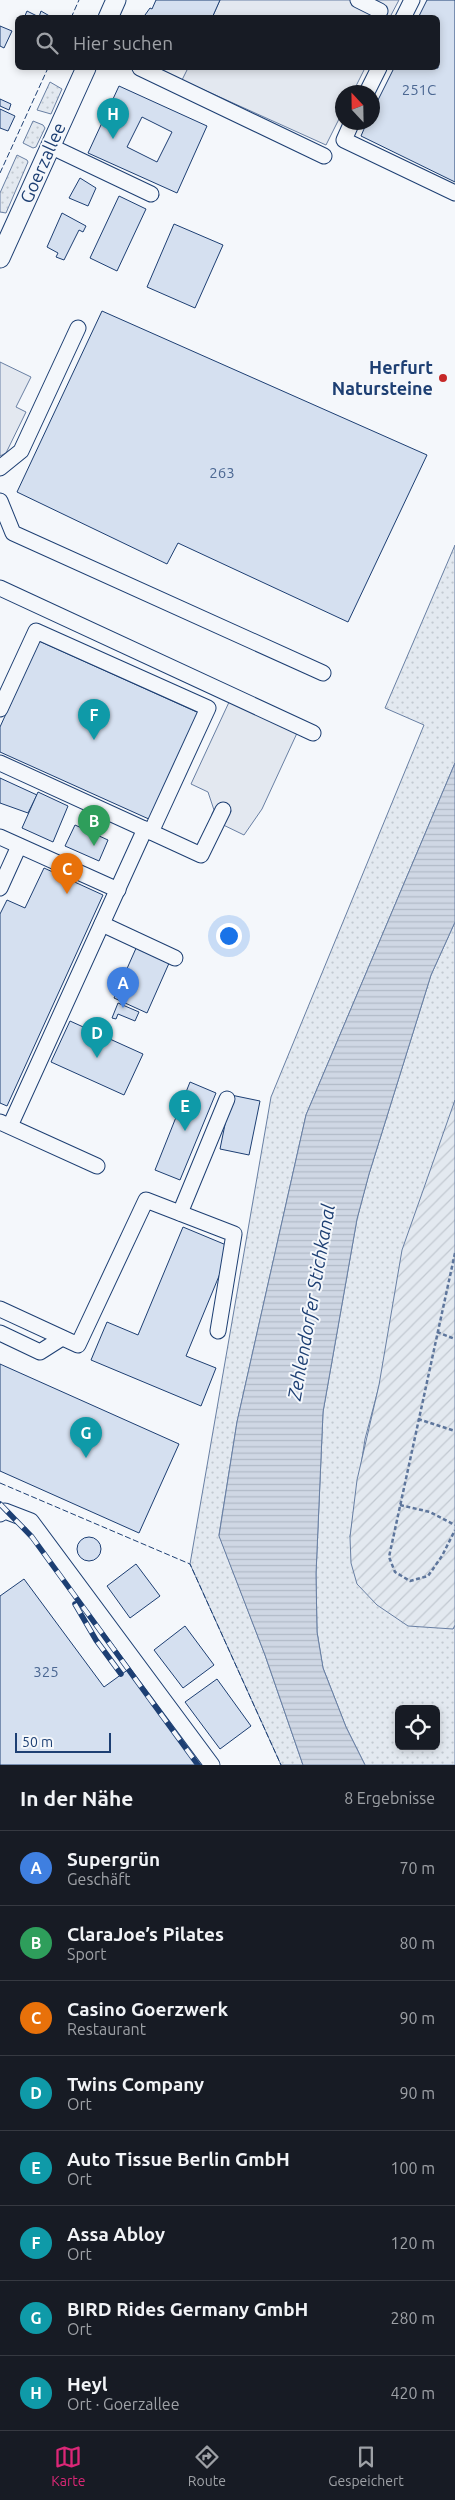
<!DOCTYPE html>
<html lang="de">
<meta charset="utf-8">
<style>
:root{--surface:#171b24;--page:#242831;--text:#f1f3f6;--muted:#9ea1a6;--line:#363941;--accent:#db2777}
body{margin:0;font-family:Ubuntu,sans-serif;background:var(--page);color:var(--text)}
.controls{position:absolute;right:15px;bottom:15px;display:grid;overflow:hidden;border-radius:8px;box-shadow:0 2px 8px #0003}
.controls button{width:45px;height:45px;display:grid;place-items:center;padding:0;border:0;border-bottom:1px solid var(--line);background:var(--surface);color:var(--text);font:25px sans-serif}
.compass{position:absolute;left:335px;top:85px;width:45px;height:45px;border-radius:50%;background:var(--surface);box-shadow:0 2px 8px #0003;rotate:338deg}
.scale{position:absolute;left:15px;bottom:12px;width:96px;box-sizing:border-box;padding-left:5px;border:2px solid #1d3f73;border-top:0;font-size:14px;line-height:18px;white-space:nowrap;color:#1d3f73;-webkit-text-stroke:4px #f4f7fb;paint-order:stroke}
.you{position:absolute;left:228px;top:935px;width:18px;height:18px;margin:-12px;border:4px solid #fff;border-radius:50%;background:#1a73e8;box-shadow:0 0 0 8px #1a73e833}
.badge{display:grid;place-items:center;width:32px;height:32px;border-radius:50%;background:var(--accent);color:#fff;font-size:16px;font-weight:700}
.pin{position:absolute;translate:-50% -41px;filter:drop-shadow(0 1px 2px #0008)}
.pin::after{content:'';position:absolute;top:26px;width:18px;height:15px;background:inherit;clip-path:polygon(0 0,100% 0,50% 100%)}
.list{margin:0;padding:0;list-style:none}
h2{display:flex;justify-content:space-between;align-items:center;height:65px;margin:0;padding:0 20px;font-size:21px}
h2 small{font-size:16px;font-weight:400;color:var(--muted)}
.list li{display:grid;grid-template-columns:32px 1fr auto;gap:15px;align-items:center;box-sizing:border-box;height:75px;padding:0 20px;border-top:1px solid var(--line)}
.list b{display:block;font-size:19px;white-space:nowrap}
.list p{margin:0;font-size:16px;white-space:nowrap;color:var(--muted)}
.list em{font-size:16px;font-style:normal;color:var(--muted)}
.icon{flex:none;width:28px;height:28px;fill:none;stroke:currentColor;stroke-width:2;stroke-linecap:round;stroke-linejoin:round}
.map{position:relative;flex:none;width:455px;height:1765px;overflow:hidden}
.search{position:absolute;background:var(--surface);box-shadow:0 2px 8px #0003;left:15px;right:15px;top:15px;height:55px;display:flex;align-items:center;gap:12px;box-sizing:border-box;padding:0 18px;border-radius:8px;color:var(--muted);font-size:19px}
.sheet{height:665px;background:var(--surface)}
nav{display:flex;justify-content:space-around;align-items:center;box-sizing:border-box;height:70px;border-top:1px solid var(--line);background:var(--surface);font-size:14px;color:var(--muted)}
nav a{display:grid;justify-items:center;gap:2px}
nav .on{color:var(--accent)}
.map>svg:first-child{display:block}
.grass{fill:url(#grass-dots);stroke:#687fa3;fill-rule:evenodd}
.garden{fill:url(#garden-furrows);stroke:#687fa3}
.parking{fill:#e3e8f0;stroke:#687fa3}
.water{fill:url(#water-rules);stroke:#687fa3}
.building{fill:#d5e0f0;stroke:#1d3f73;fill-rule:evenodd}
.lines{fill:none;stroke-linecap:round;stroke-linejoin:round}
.minor-casing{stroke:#1d3f73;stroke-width:17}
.major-casing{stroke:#1d3f73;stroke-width:21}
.path{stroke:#5e769c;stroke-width:2.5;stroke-dasharray:4 2.5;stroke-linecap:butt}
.minor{stroke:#f4f7fb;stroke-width:15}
.major{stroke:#f4f7fb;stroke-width:19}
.rail-casing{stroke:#1d3f73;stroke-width:5.5}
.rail{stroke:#f4f7fb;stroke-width:4;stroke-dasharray:11;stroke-linecap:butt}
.fence{stroke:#1d3f73;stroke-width:1;stroke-dasharray:6 2.5;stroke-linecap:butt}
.poi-dot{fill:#c62828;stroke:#f4f7fb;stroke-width:2}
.labels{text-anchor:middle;stroke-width:4;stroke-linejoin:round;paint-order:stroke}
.number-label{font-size:15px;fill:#4b6792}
.street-label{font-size:18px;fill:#1d3f73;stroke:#f4f7fb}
.poi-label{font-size:18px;font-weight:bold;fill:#1d3f73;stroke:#f4f7fb;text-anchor:end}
.water-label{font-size:19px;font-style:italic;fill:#1d3f73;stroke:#f4f7fb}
</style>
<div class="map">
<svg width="455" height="1765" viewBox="0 0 455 1765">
<defs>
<pattern id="grass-dots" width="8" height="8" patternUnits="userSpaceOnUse" patternTransform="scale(1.25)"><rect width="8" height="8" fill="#e3e9f0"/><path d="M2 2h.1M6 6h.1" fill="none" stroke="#c2c9d1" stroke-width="1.8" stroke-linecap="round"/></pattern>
<pattern id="garden-furrows" width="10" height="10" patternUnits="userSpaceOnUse" patternTransform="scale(1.25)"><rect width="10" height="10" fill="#e3e9f0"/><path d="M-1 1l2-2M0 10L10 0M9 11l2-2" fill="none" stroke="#c2c9d1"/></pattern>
<pattern id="water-rules" width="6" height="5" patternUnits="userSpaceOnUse" patternTransform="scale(1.25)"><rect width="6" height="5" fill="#cfd7e4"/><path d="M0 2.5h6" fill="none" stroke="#b1bac7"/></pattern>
</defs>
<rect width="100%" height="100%" fill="#f4f7fb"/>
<g class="grass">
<path d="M50,82L62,89L51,114L37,110Z"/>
<path d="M33,121L43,125L45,128L36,147L33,148L23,143Z"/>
<path d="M17,155L27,160L28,162L6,213L0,212V193Z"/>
<path d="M455,545V763L306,1115L237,1422L219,1535L265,1655L303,1765H281L190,1564L271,1097L424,725L385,708Z"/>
<path d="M455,922V1100L365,1439L350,1537L453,1629L455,1625V1765H365L346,1727L323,1668L317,1632L316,1574L323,1412L357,1219L369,1174L431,975ZM399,1709H436V1746H399Z"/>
</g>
<path class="garden" d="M455,1100V1625L453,1629L408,1626L377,1605L357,1584L351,1563L350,1537L357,1480L379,1385L402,1250Z"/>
<g class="parking">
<path d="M220,0H399L390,17L212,18Z"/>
<path d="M188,68H365L353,92H342V113L326,145L182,80Z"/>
<path d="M0,362L31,377L16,407L26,412L6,453L0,456Z"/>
<path d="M230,700L298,731L262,809L244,835L213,820L212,814L214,810L208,792L191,784Z"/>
</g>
<path class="water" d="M455,763V922L431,975L369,1174L357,1219L323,1412L316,1574L317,1632L323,1668L346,1727L365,1765H303L265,1655L219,1536L237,1422L306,1115Z"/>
<g class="building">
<path d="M156,0H220L212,18H148L145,15L150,8L152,9Z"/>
<path d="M427,0H455V182L361,136L367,122H372V112L394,68H438V18H418Z"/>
<path d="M27,11L39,17L41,11L53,18H24Z"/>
<path d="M0,26L12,31L4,48L0,46Z"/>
<path d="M119,86L207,126L177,193L88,153ZM142,117L172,132L157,162L127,147Z"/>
<path d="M0,99L11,104L9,110L0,106Z"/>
<path d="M0,109L15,116L8,131L0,128Z"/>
<path d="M80,178L96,188L88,206L69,198Z"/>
<path d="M119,196L146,209L117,271L90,258Z"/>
<path d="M62,213L86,226L83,232L79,230L64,260L56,257L58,253L47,247Z"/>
<path d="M174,224L223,245L195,308L147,287Z"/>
<path d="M102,311L427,455L348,622L178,543L167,564L17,492Z"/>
<path d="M39,641L199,713L151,820L0,752V727Z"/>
<path d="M0,778L37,795L28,813L0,803Z"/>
<path d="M38,792L68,806L53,842L22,828Z"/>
<path d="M75,825L108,840L99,861L65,846Z"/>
<path d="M44,868L103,895L7,1106L0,1103V914L7,900L25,908Z"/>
<path d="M137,946L170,961L147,1013L114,998Z"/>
<path d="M118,1003L139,1012L135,1021L118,1014L116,1019L112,1018Z"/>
<path d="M70,1021L143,1054L124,1095L51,1062Z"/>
<path d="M190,1082L216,1093L180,1180L155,1170Z"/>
<path d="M231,1095L260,1101L249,1155L220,1149Z"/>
<path d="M183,1227L231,1247L186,1356L216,1368L201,1406L91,1360L107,1322L138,1335Z"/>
<path d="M0,1364L179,1444L139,1533L0,1471Z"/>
<circle cx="89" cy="1549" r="12"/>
<path d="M136,1564L160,1596L130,1618L107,1586Z"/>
<path d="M24,1579L104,1687L133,1666L206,1765H0V1596Z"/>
<path d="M185,1626L214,1665L183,1688L154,1650Z"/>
<path d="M217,1679L251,1726L220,1749L185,1702Z"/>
</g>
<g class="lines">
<g class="minor-casing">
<g id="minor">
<path d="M358,0L380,11"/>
<path d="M403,18L412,0"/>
<path d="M140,68L324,156"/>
<path d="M367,92L379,68"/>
<path d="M352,122L344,140L455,193"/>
<path d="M50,146L151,194"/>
<path d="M0,468L21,451L78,328"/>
<path d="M0,501L13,533L323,673"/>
<path d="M0,588L313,733"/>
<path d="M0,709L36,631L208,708L151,832L0,763"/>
<path d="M151,832L201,855L223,810"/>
<path d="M0,837L118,890"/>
<path d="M0,888L19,846"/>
<path d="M102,924L175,958"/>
<path d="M0,1122L97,1166"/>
<path d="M10,1126L145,829"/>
<path d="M180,1213L227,1099"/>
<path d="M0,1309L78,1345L146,1200L234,1234L218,1331"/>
<path d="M0,1333L40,1352L62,1338"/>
<path d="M0,1514L5,1511L31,1521L212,1765"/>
</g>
</g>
<g class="major-casing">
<g id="major">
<path d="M108,18L116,0"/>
<path d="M0,258L86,68"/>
</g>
</g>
<g class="path">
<path d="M455,1253L389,1557L395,1572L410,1581L428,1576L442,1556L455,1530"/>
<path d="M437,1332L455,1339"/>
<path d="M418,1419L455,1431"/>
<path d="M400,1505L430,1512L455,1525"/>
</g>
<use href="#minor" class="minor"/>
<use href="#major" class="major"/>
<g class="rail-casing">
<g id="rail">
<path d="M0,1504L32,1537L198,1765"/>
<path d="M75,1604L96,1640L121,1674"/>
</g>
</g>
<use href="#rail" class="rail"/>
<g class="fence">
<path d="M71,18L79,0"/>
<path d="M0,173L48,68"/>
<path d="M0,1483L190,1564L281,1765"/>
</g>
</g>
<circle class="poi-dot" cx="443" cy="378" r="5"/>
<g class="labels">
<g class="number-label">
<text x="419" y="95">251C</text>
<text x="222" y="478">263</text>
<text x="46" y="1677">325</text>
</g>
<g class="street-label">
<text transform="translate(43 163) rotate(-66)" y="6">Goerzallee</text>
</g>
<g class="poi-label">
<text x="433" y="374">Herfurt<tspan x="433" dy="21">Natursteine</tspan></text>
</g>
<g class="water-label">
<text transform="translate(311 1302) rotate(-80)" y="7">Zehlendorfer Stichkanal</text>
</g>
</g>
</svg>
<div class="controls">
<button><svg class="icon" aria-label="locate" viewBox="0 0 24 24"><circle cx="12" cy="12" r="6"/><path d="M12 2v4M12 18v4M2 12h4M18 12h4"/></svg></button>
</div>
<svg class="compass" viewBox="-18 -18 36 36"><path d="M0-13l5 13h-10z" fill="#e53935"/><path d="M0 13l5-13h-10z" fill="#9ea1a6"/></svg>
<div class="scale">50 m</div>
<div class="you"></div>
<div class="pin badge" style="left:123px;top:1008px;background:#3f7fe0">A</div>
<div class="pin badge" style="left:94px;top:846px;background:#2e9e5b">B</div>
<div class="pin badge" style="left:67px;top:894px;background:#e8710a">C</div>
<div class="pin badge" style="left:97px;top:1058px;background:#0f9aa8">D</div>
<div class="pin badge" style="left:185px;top:1131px;background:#0f9aa8">E</div>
<div class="pin badge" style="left:94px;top:740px;background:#0f9aa8">F</div>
<div class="pin badge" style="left:86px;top:1458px;background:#0f9aa8">G</div>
<div class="pin badge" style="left:113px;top:139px;background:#0f9aa8">H</div>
<div class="search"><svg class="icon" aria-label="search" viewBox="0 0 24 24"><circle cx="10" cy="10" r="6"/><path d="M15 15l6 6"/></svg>Hier suchen</div>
</div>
<section class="sheet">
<h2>In der Nähe<small>8 Ergebnisse</small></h2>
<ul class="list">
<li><span class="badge" style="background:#3f7fe0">A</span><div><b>Supergrün</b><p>Geschäft</p></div><em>70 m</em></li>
<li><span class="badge" style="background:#2e9e5b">B</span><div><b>ClaraJoe’s Pilates</b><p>Sport</p></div><em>80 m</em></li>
<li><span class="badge" style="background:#e8710a">C</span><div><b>Casino Goerzwerk</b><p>Restaurant</p></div><em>90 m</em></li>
<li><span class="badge" style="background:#0f9aa8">D</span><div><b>Twins Company</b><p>Ort</p></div><em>90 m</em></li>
<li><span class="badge" style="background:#0f9aa8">E</span><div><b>Auto Tissue Berlin GmbH</b><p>Ort</p></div><em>100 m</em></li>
<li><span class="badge" style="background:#0f9aa8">F</span><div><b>Assa Abloy</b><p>Ort</p></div><em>120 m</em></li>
<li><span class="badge" style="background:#0f9aa8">G</span><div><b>BIRD Rides Germany GmbH</b><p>Ort</p></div><em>280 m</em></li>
<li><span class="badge" style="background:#0f9aa8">H</span><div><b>Heyl</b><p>Ort · Goerzallee</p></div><em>420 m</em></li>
</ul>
</section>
<nav>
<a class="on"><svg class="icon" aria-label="map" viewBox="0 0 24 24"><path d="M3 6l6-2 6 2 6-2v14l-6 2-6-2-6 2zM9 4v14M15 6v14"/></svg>Karte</a>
<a><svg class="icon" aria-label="directions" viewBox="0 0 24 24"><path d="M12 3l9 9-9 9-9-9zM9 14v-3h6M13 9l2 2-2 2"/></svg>Route</a>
<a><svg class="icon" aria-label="saved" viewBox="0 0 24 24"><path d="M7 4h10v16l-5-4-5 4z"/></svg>Gespeichert</a>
</nav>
